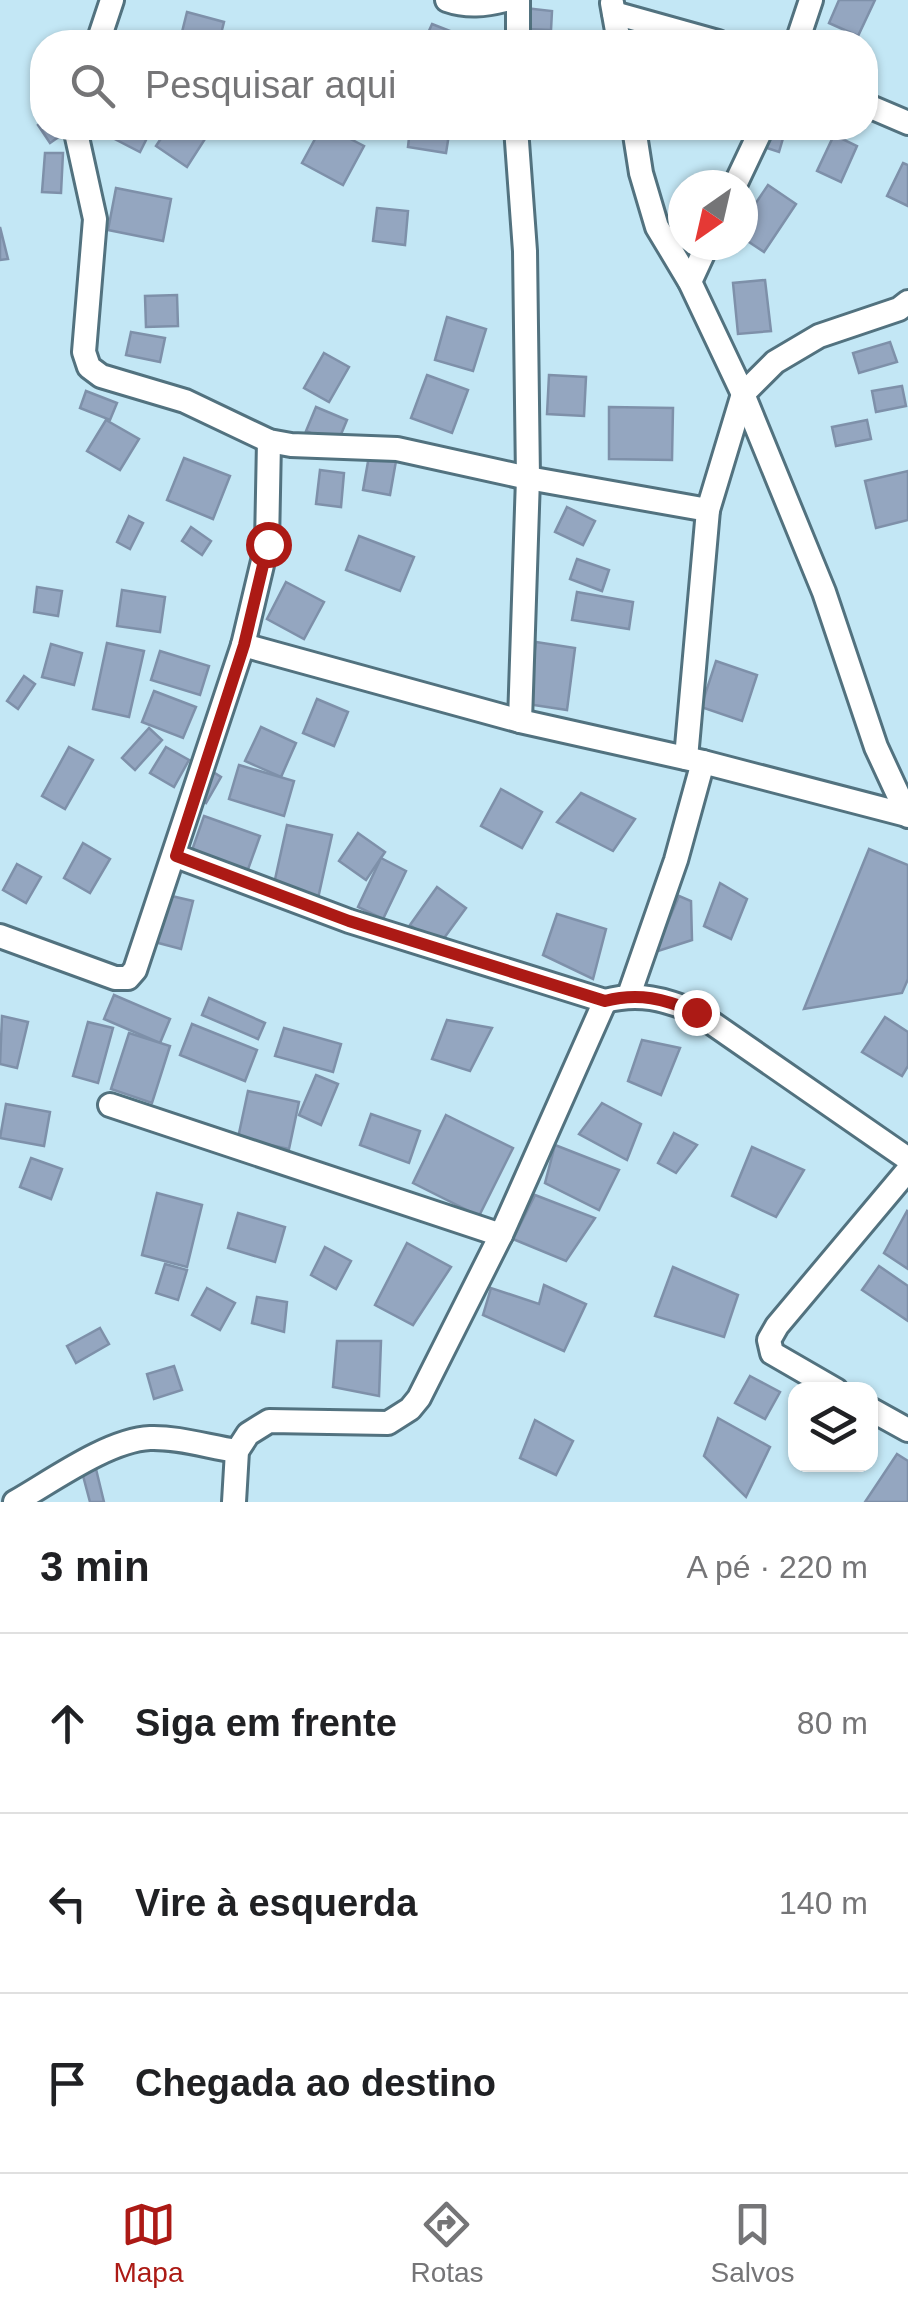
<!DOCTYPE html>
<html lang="pt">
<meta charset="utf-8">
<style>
:root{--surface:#fff;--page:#f2f2f2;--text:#202124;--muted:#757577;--line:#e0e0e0;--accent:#ac1a15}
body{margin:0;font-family:Arial,sans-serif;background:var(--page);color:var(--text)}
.controls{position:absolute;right:30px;bottom:30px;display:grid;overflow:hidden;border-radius:20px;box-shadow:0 2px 8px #0004}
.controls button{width:90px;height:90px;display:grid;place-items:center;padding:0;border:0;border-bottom:2px solid var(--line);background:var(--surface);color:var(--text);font:50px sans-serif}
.compass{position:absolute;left:668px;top:170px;width:90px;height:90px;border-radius:50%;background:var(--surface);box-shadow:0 2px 8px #0004;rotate:214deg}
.stop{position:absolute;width:30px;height:30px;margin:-22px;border:8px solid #ac1a15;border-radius:50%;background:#fff}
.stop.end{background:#ac1a15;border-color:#fff;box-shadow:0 2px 10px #0008}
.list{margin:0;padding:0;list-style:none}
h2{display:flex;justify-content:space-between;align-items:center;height:130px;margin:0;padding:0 40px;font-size:42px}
h2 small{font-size:32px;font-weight:400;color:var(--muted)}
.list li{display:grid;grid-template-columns:65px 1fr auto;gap:30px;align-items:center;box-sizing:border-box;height:180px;padding:0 40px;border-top:2px solid var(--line)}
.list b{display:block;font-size:38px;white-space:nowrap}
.list em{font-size:32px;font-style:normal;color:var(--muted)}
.icon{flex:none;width:55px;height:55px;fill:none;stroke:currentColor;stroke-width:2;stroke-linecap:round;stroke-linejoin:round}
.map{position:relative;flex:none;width:908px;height:1502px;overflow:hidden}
.search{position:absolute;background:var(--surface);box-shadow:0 2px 8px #0004;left:30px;right:30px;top:30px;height:110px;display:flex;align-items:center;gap:25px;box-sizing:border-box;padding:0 35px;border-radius:40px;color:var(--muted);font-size:38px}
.sheet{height:670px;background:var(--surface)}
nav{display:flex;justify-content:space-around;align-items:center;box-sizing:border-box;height:140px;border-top:2px solid var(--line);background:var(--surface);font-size:28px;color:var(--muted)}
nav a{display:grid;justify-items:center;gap:5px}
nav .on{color:var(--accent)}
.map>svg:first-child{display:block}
.building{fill:#94a6c0;stroke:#7e90a9;stroke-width:2.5}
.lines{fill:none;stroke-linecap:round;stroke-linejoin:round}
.minor-casing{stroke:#52727f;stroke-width:28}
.minor{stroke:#fff;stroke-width:22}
.route{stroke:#ac1a15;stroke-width:12}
</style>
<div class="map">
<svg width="908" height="1502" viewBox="0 0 908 1502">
<rect width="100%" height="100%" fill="#c3e7f5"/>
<g class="building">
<path d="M839,0H875L858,36L829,23Z"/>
<path d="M525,8L552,11L551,30L524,29Z"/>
<path d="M187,12L224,22L219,42L180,40Z"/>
<path d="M432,24L478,42H424Z"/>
<path d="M42,122V128L70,129L50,143L38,125Z"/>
<path d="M108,128H152L140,152L105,134Z"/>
<path d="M168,128H187L205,139L187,167L156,146Z"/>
<path d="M321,128H329L364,146L343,185L302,163Z"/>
<path d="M410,128H450L446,153L408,147Z"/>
<path d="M760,128H786L779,152L755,144Z"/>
<path d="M834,135L857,146L841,182L817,171Z"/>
<path d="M45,153H63L61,193L42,192Z"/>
<path d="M903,163L908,165V206L887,196Z"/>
<path d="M768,185L796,204L764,252L743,238V222Z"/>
<path d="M116,188L171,199L163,241L108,230Z"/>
<path d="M377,208L408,211L405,245L373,241Z"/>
<path d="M0,227L8,259L0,260Z"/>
<path d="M765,280L771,331L738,334L733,283Z"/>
<path d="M177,295L178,326L146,327L145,296Z"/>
<path d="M447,317L486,329L473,371L435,360Z"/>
<path d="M131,332L165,338L160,362L126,355Z"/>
<path d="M890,342L897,362L859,373L853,353Z"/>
<path d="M324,353L349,367L329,402L304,388Z"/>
<path d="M427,375L468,390L452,433L411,418Z"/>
<path d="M549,375L586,377L584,416L547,414Z"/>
<path d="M902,386L906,406L876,412L872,391Z"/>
<path d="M86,391L117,403L110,420L80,408Z"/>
<path d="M316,407L347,420L337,444L306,431Z"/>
<path d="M609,407L673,408L672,460L609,459Z"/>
<path d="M106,420L139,439L120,470L87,451Z"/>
<path d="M867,420L871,439L836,446L832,427Z"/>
<path d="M369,456L396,461L390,495L363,490Z"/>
<path d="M184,458L230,476L213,519L167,500Z"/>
<path d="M320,470L344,473L341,507L316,504Z"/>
<path d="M908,471V520L876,528L865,481Z"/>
<path d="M567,507L595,521L583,545L555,532Z"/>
<path d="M129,516L143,523L130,549L117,542Z"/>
<path d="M191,527L211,541L202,555L182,541Z"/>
<path d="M359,536L414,557L400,591L346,570Z"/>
<path d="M577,559L609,570L602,591L570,579Z"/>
<path d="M286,582L324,602L304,639L267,619Z"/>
<path d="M37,587L62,591L58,616L34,612Z"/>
<path d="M122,590L165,597L160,632L117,626Z"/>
<path d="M577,592L633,602L629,629L572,620Z"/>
<path d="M536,642L575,648L567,710L527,704Z"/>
<path d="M107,643L144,651L129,717L93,709Z"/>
<path d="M51,644L82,653L74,685L42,677Z"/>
<path d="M160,651L209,666L200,695L151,680Z"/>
<path d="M716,661L757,675L742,721L701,707Z"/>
<path d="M24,676L35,684L18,709L7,701Z"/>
<path d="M154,691L196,707L183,738L142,722Z"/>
<path d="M317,699L348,712L334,746L303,733Z"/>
<path d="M261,727L296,743L281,777L245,761Z"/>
<path d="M149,728L162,740L135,770L122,758Z"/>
<path d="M69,747L93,760L65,809L42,796Z"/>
<path d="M166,747L189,760L174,787L150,773Z"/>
<path d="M239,765L294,781L284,816L229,799Z"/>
<path d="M210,770L221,777L206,803L194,797Z"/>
<path d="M501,789L542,812L522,848L481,826Z"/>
<path d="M581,793L635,819L613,851L557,822Z"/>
<path d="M204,816L260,836L246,875L190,856Z"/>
<path d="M287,825L332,835L317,903L272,893Z"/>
<path d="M358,833L385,852L366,880L339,861Z"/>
<path d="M83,843L110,859L90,893L64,878Z"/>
<path d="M869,849L908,865V979L902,993L804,1009Z"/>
<path d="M381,858L406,871L383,919L358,907Z"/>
<path d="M17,864L41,877L26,903L3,890Z"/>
<path d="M720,883L747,899L731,939L704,926Z"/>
<path d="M437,887L466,908L439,945L410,925Z"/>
<path d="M163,894L193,901L181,949L151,941Z"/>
<path d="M679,896L691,901L692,940L655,952Z"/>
<path d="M557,914L606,929L593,979L543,955Z"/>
<path d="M114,995L170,1019L160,1043L104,1019Z"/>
<path d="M209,998L265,1023L258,1039L202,1015Z"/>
<path d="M2,1016L28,1022L17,1068L0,1064Z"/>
<path d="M885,1017L908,1032V1066L902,1076L862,1052Z"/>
<path d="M447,1020L492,1028L470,1071L432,1059Z"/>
<path d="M88,1022L113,1028L98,1083L73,1076Z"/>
<path d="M192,1024L257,1050L245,1081L180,1055Z"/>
<path d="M284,1028L341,1044L333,1072L275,1056Z"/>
<path d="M129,1033L170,1046L152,1103L111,1089Z"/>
<path d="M642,1040L680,1048L661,1095L628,1081Z"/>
<path d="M316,1075L338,1084L321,1125L299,1115Z"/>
<path d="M248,1091L299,1102L289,1149L238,1138Z"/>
<path d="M602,1103L641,1124L627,1160L579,1134Z"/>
<path d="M6,1104L50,1112L44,1146L0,1138Z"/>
<path d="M371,1114L420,1131L409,1163L360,1145Z"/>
<path d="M446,1115L513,1148L479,1216L413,1183Z"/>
<path d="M674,1133L697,1145L676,1173L658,1163Z"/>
<path d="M555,1145L619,1170L599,1210L545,1183Z"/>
<path d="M752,1147L804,1170L776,1217L732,1196Z"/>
<path d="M31,1158L62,1169L51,1199L20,1187Z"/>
<path d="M157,1193L202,1205L187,1267L142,1255Z"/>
<path d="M535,1195L595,1218L566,1261L513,1239Z"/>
<path d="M907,1211L908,1212V1269L884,1253Z"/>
<path d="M238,1213L285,1227L275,1262L228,1248Z"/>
<path d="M407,1243L451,1267L413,1325L375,1305Z"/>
<path d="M325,1247L351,1261L336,1289L311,1275Z"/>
<path d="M165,1264L187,1270L178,1300L156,1293Z"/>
<path d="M879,1266L908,1286V1321L862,1290Z"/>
<path d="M673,1267L738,1295L724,1337L655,1316Z"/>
<path d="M544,1285L586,1304L564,1351L483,1315L491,1288L539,1304Z"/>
<path d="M207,1288L235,1303L220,1330L192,1315Z"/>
<path d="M257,1297L287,1302L284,1332L252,1323Z"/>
<path d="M100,1328L109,1344L76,1363L67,1346Z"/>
<path d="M337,1341H381L379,1396L333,1387Z"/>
<path d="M174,1366L182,1390L154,1399L147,1374Z"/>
<path d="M750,1376L780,1392L765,1419L735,1403Z"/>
<path d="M718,1418L770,1447L746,1497L704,1456Z"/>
<path d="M535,1420L573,1441L556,1475L520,1458Z"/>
<path d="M897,1454L908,1461V1502H865Z"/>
<path d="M96,1469L104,1502H90L82,1472Z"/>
</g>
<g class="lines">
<g class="minor-casing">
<g id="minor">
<path d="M447,0C467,7 485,5 505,0"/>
<path d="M612,3L619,42"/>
<path d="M614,13L718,42"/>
<path d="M98,42L112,0"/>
<path d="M518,42V0"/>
<path d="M797,42L811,0"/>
<path d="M866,105L908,123"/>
<path d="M75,128L95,219L84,352L89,367L101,376L185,401L269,441L291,445L397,449L528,478L708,510"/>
<path d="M516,128L525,251L528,478L520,721"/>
<path d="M634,128L641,173L657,227L690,282L743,394L824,592L876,747L908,816"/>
<path d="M735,185L762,128"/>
<path d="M690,282L707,245"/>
<path d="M243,645L520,721L703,762L907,815"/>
<path d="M686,758L708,510L743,394L775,362L819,336L899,309L908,302"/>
<path d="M176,856L349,921L605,1001C639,992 664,999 696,1012L908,1159"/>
<path d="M0,936L115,978H128L135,970L243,645L267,544L269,441"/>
<path d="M629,995L676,860L703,762"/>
<path d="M110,1105L501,1235"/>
<path d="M836,1390L772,1353L769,1340L777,1326L908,1170"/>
<path d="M870,1409L908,1430"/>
<path d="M15,1502C52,1481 108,1440 150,1438C178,1437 209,1447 237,1451"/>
<path d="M234,1502L237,1451L248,1434L269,1421L388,1423L410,1409L419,1398L501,1235L605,1001"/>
</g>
</g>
<use href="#minor" class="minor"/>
</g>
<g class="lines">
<path class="route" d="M268,544L244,645L176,856L349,921L605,1001C639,992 664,999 696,1012"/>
</g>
</svg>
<div class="controls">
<button><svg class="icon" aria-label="layers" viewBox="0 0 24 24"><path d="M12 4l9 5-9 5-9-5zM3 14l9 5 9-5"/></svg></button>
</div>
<svg class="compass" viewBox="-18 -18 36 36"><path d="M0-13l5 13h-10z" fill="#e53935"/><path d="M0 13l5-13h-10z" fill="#757577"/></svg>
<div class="stop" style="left:268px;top:544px"></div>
<div class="stop end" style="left:696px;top:1012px"></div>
<div class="search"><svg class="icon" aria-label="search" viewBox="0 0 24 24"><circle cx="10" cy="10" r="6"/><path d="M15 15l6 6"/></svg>Pesquisar aqui</div>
</div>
<section class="sheet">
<h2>3 min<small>A pé · 220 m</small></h2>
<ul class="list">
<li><svg class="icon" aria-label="ahead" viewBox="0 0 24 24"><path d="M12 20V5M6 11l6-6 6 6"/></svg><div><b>Siga em frente</b></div><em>80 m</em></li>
<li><svg class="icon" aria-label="left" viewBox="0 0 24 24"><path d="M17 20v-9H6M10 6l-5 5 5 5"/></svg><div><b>Vire à esquerda</b></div><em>140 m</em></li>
<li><svg class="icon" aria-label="arrive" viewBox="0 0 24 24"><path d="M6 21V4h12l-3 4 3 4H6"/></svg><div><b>Chegada ao destino</b></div></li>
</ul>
</section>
<nav>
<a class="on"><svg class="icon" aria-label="map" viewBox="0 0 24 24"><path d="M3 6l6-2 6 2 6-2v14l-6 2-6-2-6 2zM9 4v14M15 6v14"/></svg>Mapa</a>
<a><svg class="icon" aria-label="directions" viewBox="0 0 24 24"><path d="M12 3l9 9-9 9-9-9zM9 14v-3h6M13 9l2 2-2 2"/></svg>Rotas</a>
<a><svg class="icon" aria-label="saved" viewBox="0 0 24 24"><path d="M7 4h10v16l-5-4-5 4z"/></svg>Salvos</a>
</nav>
